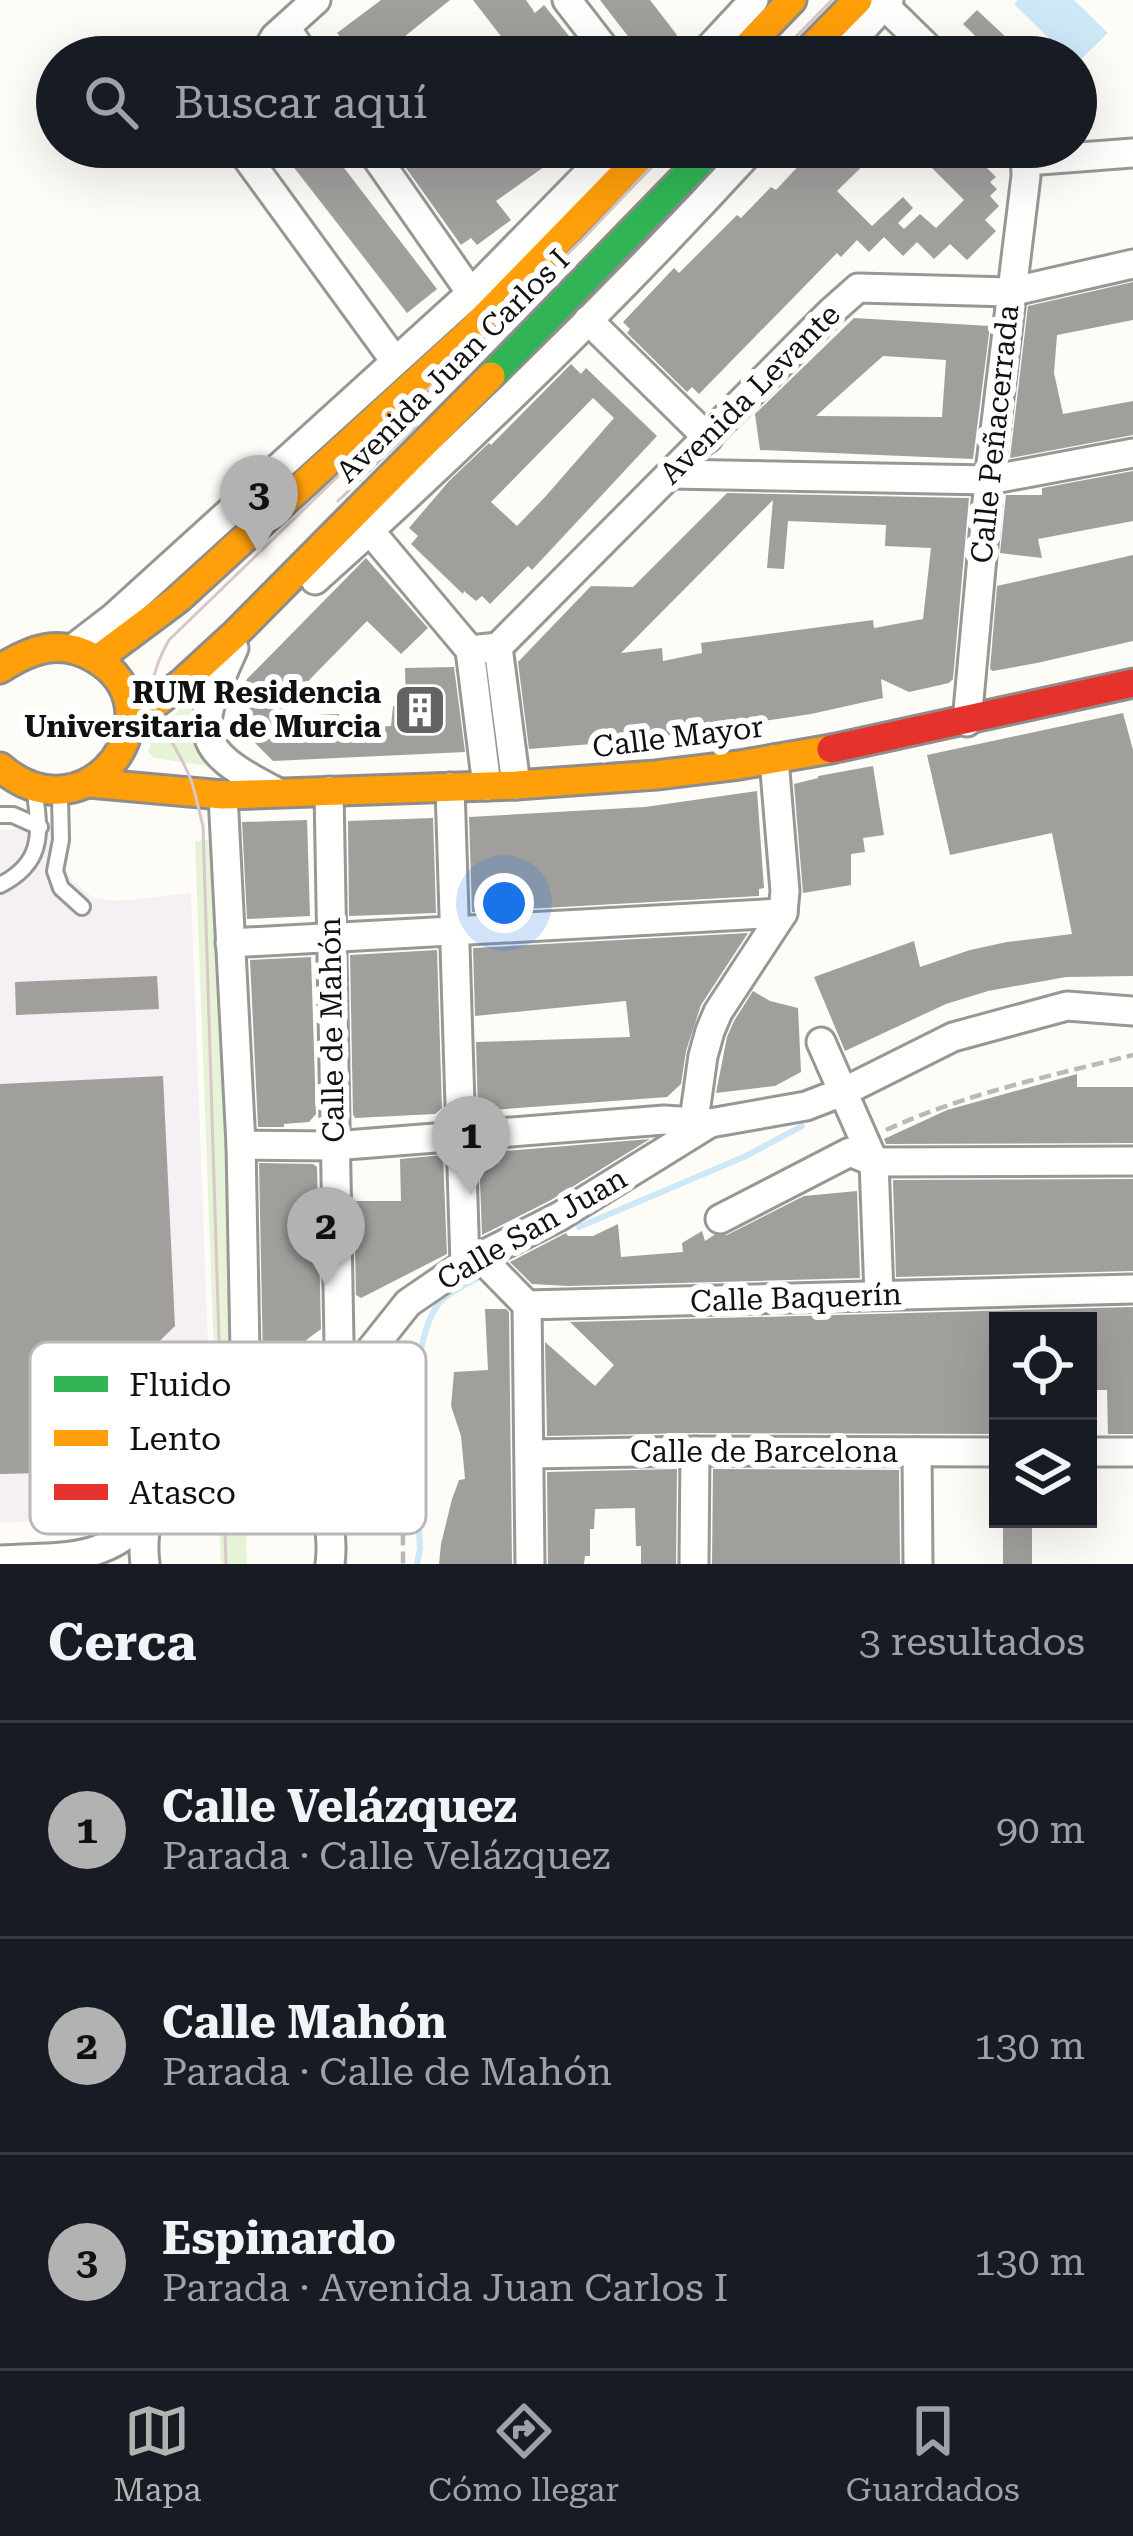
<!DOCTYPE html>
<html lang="es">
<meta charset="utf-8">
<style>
:root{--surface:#171b24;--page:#20242c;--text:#f1f3f6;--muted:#9ea1a6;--line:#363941;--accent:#b2b2b3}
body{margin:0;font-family:"Roboto Serif",serif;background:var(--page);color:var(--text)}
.controls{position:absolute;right:36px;bottom:36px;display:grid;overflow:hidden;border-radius:0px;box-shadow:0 12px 48px #0002}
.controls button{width:108px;height:108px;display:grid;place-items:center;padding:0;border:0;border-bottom:3px solid var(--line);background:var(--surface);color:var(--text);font:60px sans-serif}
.you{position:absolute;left:504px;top:903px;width:42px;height:42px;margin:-30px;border:9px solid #fff;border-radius:50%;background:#1a73e8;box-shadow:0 0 0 18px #1a73e833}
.badge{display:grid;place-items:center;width:78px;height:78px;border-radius:50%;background:var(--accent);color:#111;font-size:39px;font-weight:700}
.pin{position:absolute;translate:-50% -99px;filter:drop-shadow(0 3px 6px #0008)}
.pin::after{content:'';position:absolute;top:63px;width:42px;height:36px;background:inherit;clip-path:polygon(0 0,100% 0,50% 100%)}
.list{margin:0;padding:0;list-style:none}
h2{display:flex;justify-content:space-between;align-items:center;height:156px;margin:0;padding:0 48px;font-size:51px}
h2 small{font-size:39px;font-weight:400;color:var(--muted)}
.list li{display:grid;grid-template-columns:78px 1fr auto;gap:36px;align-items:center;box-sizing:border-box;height:216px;padding:0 48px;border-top:3px solid var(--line)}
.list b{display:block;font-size:45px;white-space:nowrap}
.list p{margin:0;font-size:39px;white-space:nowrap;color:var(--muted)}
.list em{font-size:39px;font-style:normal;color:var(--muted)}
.icon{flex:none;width:66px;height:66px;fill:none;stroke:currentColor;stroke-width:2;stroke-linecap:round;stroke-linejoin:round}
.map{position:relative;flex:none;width:1133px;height:1564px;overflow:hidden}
.search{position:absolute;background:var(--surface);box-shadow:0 12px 48px #0002;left:36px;right:36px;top:36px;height:132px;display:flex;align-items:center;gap:30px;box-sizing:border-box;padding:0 42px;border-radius:66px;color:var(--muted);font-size:45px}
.sheet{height:804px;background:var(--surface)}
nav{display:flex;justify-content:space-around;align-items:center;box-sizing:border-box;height:168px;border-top:3px solid var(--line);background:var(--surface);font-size:33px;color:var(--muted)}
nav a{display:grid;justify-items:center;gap:6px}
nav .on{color:var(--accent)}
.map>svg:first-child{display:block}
.industrial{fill:#f5f0f3}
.green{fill:#e7f3d7}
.water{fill:#cde8f7}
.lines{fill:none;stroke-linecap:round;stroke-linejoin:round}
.stream{stroke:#cde8f7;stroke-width:6}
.building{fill:#a19f9c;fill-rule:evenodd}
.lane-casing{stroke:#979795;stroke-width:20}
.street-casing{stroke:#979795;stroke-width:33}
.fast-casing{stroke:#8e8d8b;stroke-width:33}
.slow-casing{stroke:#8e8d8b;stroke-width:33}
.jam-casing{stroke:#8e8d8b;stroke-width:33}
.path{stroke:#b9b9b8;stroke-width:4.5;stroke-dasharray:12 6;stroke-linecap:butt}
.lane{stroke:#fffffe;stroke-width:14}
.street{stroke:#fffffe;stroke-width:27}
.fast{stroke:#30b455;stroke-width:27}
.slow{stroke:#ff9f0a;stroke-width:27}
.jam{stroke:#e5322d;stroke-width:27}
.tram{stroke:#d9c6c7;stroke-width:3}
.labels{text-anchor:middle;stroke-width:12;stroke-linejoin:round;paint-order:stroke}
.street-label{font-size:30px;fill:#111;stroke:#fff}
.poi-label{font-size:30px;font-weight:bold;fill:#111;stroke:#fff;text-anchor:end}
.key{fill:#fff;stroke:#b8b8b8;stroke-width:3}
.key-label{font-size:33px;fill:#111}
</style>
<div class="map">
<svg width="1133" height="1564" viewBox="0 0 1133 1564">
<rect width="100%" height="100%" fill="#fdfcf7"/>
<path class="industrial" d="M71,825L66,870L73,882L92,897L118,901L191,893L208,1346L205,1377L166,1387L134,1411L88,1460L67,1519L0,1523V830Z"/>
<g class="green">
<path d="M197,691C191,728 194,738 216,767L154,758L148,752L152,739Z"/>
<path d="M221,839L241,1433L217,1434L195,841Z"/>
<path d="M244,1469L247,1564H221L218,1470Z"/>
</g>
<path class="water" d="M1018,0H1074L1108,33L1076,64V57H1068L1014,4Z"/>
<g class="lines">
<g class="stream">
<path d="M579,1227L746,1156L802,1126"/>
<path d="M417,1564L420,1549C418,1494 402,1337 443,1299C452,1291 466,1285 476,1279"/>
</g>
</g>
<g class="building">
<path d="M381,0H450L379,57H351L340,45L343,40L337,33Z"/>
<path d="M473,0H526L535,13L544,5L586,57H517Z"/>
<path d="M600,0H650L677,35L649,57H644Z"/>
<path d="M977,10L1027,57H997L963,24Z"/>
<path d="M278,147H328L437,289L407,313Z"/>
<path d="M391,147H572L496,201L511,220L477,245L471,238L461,245Z"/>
<path d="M825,147H882L837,191L872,226L903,197L913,208L898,223L904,229L920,214L936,228L964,200L911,147H966L996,177L990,182L997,189L990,196L999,206L985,220L996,231L967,260L950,244L934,259L917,242L903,256L884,237L869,252L857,240L841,257L837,253L699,394L692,387L687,392L627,333L630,329L623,322L674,268L679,273L737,215L741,218L771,187L776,190L804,160L808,165Z"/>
<path d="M1133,282V320L1057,335L1054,373L1063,414L1133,401V435L1010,458L1028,306Z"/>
<path d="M854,318L990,326L973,459L760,450L755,414ZM883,356L946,360L942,417L816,416Z"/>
<path d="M571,364L581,374L586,368L657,436L532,570L528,566L490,604L482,596L476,601L464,591L463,594L411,544L418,536L409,528L449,481L489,443L491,445ZM593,398L614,418L545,497L517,526L491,502Z"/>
<path d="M1133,471V521L1038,539L1042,558L1000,553L1006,495H1042V488Z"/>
<path d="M727,493L969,498L953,679L949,683L909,692L881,679L883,698L811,714L630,741L529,749L518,662L591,586L633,587ZM773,500L767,568L784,569L788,521L886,525L885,546L931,548L923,619L874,628L873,620L701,643L702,653L663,661L662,648L621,653Z"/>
<path d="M1133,555V641L1037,663L993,671L990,669L997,586Z"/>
<path d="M366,558L428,628L401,654L367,621L273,717L339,714V729L391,726L393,706H406L405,668L454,667L465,752L273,761L251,739L237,719L241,690L247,679Z"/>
<path d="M1123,713L1133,750V976L1066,977L988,991L946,1004L845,1051L814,977L914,941L920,967L970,950L1007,942L1072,934L1052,833L950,855L927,755Z"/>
<path d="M873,766L884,835L863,838L865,852L851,854V885L803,893L794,784L818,778V776Z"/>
<path d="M757,791L764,888L759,889V896L472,912L469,817L645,807Z"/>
<path d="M433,818L436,913L349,916L348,821Z"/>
<path d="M307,820L310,916L247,919L242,822Z"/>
<path d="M748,933L701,1005L686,1051L681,1084L667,1097L478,1111L476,1042L630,1037L626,1001L475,1016L473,948Z"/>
<path d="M437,950L442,1108L435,1114L355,1118L353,1114L350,955Z"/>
<path d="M311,957L316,1114L309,1122L284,1124V1127H258L250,960Z"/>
<path d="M157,976L159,1009L16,1015L15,982Z"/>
<path d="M753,991L770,1001L798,1008L801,1072L775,1086L716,1093L727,1037L734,1021Z"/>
<path d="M1077,1074V1087H1133V1143L886,1144L884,1139L947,1110Z"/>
<path d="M163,1076L175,1326L68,1431L42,1434L40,1473L0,1474V1084Z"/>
<path d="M650,1139L551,1200L482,1235L479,1153Z"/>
<path d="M443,1155L447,1254L361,1298L356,1295L354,1201H401L400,1159Z"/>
<path d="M259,1163L313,1164L317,1167L321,1329L277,1362L263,1360Z"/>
<path d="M1133,1179V1271L896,1277L893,1180Z"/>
<path d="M857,1191L860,1278L568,1286L532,1284L510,1262L566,1233L568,1236H593L618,1224L621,1257L683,1252L682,1243L702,1231L705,1241L714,1235H727L804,1196Z"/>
<path d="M1133,1307V1434H1108L1107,1390H1088V1321H998V1434L695,1433L547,1436L545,1342L595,1386L614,1365L570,1322Z"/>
<path d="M485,1309H506L509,1312L512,1564H439L441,1544L452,1499L459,1480L465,1479L461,1436L451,1406L454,1372L488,1370Z"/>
<path d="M677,1469L676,1564H641V1546H636L635,1508L595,1509L594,1529H590V1556H585L584,1564H548L547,1472Z"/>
<path d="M713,1469L899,1470L900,1564H712Z"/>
<rect x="1003" y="1519" width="29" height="45"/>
</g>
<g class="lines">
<g class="lane-casing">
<g id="lane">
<path d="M60,797L61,840L55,871L61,888L82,907"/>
<path d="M0,815H13L40,827"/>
<path d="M0,885C42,864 41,836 35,794"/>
</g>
</g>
<g class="street-casing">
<g id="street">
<path d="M567,0L611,57"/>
<path d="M884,5L937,57"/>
<path d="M286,28L306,57"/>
<path d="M263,57L275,37L316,0"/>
<path d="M701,57L754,0"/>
<path d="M837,57L889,0"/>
<path d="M239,147L395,361"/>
<path d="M369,147L471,293"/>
<path d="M1027,161L1133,153"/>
<path d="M588,320L708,438"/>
<path d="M671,474L989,480L1133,453"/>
<path d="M370,531L470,650L498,647"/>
<path d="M315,580C468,443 616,298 754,147"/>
<path d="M75,647L114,617L471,293L614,147"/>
<path d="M498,647L832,311L858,288L1010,292L1133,264"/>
<path d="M498,647L516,785"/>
<path d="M234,648C197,730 187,746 275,791"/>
<path d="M470,650L487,786"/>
<path d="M967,722L989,480L1026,176L1025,147"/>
<path d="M450,787L465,1264"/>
<path d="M329,791L339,1342L336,1395"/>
<path d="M223,795L241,1145L247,1454"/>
<path d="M230,943L783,913"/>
<path d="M821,1042L874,1162L879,1295"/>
<path d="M694,1120L703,1056L710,1031L718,1012L783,913L785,891L774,759"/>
<path d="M241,1145L333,1146L664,1120L710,1123"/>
<path d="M720,1219L850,1152L874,1162L1133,1161"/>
<path d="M479,1256L527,1305L1133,1289"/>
<path d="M527,1305L530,1564"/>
<path d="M917,1452L918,1564"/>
<path d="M1088,1452H1133"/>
<path d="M530,1454L695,1451L998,1452"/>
<path d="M267,1458L290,1451L315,1434L357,1367L408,1303L465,1264L560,1216L710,1123L806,1106L845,1091L953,1037L1067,1006L1133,1011"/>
<path d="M0,1560C63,1556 102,1564 149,1515"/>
<path d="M145,1564C127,1420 348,1419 330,1564"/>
<path d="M694,1564L695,1451"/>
</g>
</g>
<g class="fast-casing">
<path id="fast" d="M491,376L714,147"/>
</g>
<g class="slow-casing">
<g id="slow">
<path d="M737,57L792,0"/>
<path d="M802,57L858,0"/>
<path d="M99,658L178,599L470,332L650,147"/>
<path d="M0,669C31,649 60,638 94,658C183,709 89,844 0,767"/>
<path d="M129,724L183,682L233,636L491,376"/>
<path d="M89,783L223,795L516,785L656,775L739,765L831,749"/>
</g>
</g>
<g class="jam-casing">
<path id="jam" d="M831,749L1133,683"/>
</g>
<g class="path">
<path d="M886,1130C964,1094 1050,1076 1133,1055"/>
<path d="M269,1379L304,1350L312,1349"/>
<path d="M270,1383L305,1355L315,1354"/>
<path d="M347,1427C363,1439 384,1459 393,1477C404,1501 403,1538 403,1564"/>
<path d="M191,1438C209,1427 210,1417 209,1397L221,1396"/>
<path d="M127,1499L144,1473"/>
<path d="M84,1531C81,1481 96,1464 129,1430C140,1418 152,1407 167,1400C184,1393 205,1390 223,1389"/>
</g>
<use href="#lane" class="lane"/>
<use href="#street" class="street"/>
<use href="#fast" class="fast"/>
<use href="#slow" class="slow"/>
<use href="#jam" class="jam"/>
<g class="tram">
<path d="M776,57L832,0"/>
<path d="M338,501L416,426"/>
<path d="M226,1564L203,826C199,811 196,795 191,780C167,719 130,710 169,640L583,239L670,147"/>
</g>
</g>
<defs>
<g id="building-square" transform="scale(2.7)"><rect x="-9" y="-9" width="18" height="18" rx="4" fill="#646362" stroke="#fff"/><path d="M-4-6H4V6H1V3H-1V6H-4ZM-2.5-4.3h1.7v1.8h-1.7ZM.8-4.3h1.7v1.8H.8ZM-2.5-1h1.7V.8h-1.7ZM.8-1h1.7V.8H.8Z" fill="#fff"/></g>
</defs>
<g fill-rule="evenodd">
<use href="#building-square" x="420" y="710"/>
</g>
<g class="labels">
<g class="street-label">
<text transform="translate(453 366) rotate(-45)" y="10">Avenida Juan Carlos I</text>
<text transform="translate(750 394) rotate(-45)" y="10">Avenida Levante</text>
<text transform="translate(995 434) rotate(-84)" y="10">Calle Peñacerrada</text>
<text transform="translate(678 737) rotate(-7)" y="10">Calle Mayor</text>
<text transform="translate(332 1030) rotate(-91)" y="10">Calle de Mahón</text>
<text transform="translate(532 1229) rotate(-30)" y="10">Calle San Juan</text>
<text transform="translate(796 1298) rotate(-2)" y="10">Calle Baquerín</text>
<text x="764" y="1462">Calle de Barcelona</text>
</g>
<g class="poi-label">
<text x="381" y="703">RUM Residencia<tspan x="381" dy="34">Universitaria de Murcia</tspan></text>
</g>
</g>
<rect x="30" y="1342" width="396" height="192" rx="18" class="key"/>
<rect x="54" y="1376" width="54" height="16" fill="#30b455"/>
<rect x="54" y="1430" width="54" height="16" fill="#ff9f0a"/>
<rect x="54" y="1484" width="54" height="16" fill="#e5322d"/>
<g class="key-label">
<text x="129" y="1396">Fluido</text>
<text x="129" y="1450">Lento</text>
<text x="129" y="1504">Atasco</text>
</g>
</svg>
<div class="controls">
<button><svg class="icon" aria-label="locate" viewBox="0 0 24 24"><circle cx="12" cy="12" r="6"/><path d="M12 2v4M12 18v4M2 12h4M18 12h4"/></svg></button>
<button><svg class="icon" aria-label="layers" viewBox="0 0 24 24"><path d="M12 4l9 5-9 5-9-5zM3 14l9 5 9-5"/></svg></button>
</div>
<div class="you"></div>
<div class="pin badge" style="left:471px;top:1195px">1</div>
<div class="pin badge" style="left:326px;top:1286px">2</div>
<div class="pin badge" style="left:259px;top:554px">3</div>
<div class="search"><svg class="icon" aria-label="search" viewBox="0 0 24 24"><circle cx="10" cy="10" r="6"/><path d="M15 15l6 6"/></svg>Buscar aquí</div>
</div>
<section class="sheet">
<h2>Cerca<small>3 resultados</small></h2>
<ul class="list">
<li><span class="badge">1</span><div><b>Calle Velázquez</b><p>Parada · Calle Velázquez</p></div><em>90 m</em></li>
<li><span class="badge">2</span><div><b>Calle Mahón</b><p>Parada · Calle de Mahón</p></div><em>130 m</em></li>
<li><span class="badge">3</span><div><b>Espinardo</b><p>Parada · Avenida Juan Carlos I</p></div><em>130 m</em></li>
</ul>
</section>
<nav>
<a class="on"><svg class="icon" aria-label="map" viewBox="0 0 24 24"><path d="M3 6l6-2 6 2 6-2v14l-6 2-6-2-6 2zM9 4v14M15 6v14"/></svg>Mapa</a>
<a><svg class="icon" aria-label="directions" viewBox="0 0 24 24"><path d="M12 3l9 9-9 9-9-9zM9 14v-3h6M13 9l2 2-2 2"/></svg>Cómo llegar</a>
<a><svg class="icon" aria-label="saved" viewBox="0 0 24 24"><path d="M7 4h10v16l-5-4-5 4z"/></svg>Guardados</a>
</nav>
